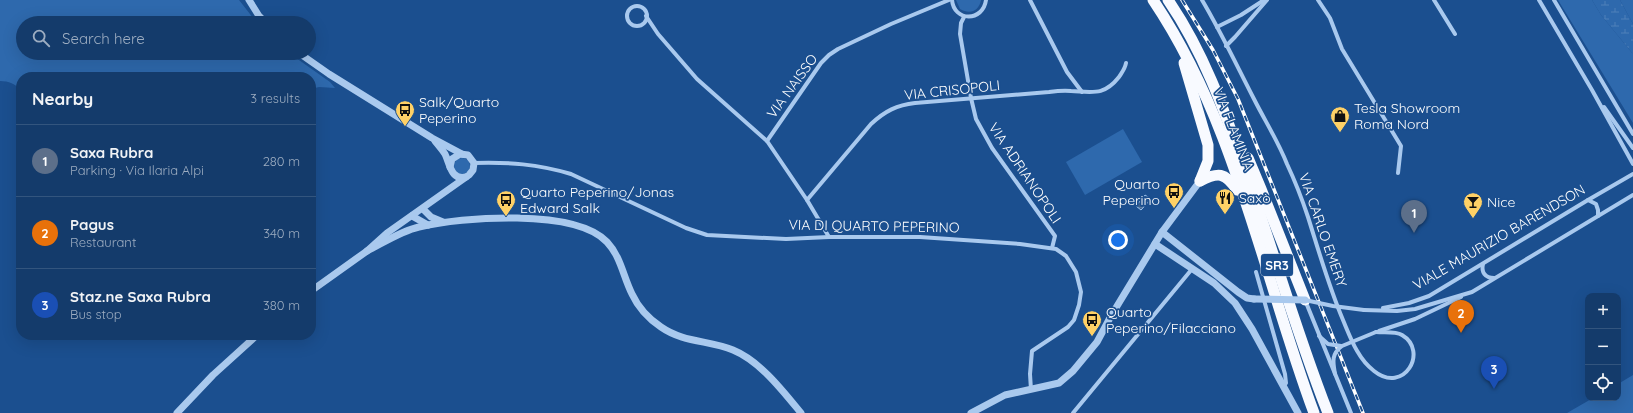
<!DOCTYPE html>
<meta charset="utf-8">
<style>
:root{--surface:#143b6b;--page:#214673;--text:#f1f3f6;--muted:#9dadc1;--line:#33557e;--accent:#8bbbb9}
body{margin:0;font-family:Quicksand,sans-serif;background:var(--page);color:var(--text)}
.controls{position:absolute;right:12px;bottom:12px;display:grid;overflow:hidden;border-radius:8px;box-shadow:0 4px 16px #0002}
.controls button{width:36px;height:36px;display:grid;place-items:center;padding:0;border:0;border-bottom:1px solid var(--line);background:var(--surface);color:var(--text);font:20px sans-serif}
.you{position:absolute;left:1118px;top:240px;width:14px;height:14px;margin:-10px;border:3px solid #fff;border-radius:50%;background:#1a73e8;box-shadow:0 0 0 6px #1a73e833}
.badge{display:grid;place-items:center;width:26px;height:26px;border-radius:50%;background:var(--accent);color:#fff;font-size:13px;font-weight:700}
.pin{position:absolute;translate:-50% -33px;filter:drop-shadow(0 1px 2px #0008)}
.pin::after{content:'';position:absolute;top:21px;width:14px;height:12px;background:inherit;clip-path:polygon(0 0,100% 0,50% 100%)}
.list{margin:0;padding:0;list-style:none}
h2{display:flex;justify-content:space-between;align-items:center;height:52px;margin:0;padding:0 16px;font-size:17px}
h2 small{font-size:13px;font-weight:400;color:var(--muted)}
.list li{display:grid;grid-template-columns:26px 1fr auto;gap:12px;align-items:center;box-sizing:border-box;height:72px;padding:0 16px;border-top:1px solid var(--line)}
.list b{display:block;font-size:15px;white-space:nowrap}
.list p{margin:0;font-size:13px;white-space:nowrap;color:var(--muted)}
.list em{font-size:13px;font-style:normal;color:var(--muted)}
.icon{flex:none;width:22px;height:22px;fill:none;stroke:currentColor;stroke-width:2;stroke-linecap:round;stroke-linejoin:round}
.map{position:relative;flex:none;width:1633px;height:413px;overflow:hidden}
.search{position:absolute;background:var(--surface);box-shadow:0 4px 16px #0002;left:16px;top:16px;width:300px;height:44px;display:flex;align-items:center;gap:10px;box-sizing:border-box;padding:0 14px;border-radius:22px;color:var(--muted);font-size:15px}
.panel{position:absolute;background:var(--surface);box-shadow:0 4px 16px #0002;left:16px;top:72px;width:300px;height:268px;border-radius:16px}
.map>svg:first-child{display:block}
.green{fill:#2e69ad}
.wetland{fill:url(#wetland-marsh)}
.water{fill:url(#water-rules);stroke:#9cc4f0}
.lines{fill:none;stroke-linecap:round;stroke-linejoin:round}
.minor{stroke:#a9c9ee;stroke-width:4}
.tertiary{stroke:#a9c9ee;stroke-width:7}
.trunk{stroke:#f8faff;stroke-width:11}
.rail-casing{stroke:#fff;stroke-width:3.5}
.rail{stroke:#1b4f8f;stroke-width:2;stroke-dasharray:6;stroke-linecap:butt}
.minor-bridge{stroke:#a9c9ee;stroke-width:4}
.tertiary-bridge{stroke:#a9c9ee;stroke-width:7}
.labels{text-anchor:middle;stroke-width:3.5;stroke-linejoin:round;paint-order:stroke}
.shield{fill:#1b4f8f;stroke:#bbcadd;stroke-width:1}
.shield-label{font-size:13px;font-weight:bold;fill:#fff}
.street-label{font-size:14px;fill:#fff;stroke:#1b4f8f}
.poi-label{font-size:14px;fill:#fff;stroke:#1b4f8f;text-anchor:start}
</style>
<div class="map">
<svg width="1633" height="413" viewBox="0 0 1633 413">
<defs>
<pattern id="wetland-marsh" width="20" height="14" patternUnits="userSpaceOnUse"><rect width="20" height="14" fill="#2e69ad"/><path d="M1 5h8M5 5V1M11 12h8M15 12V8" fill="none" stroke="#4d80b9"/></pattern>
<pattern id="water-rules" width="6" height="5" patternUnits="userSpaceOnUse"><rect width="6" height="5" fill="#3c6290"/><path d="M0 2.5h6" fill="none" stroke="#597aa1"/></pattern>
</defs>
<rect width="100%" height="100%" fill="#1b4f8f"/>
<g class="green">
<path d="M0,0H239L257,23H23V53H289L330,82L335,88L319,87L311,89V77H21V90C15,84 9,81 0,81Z"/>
<path d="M956,0H981C979,11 970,15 960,9Z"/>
<path d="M1558,0H1592L1601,15L1633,54V123Z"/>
<path d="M1620,0H1633V24Z"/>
<path d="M1123,129L1142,162L1085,195L1066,162Z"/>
<circle cx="462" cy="166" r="8"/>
<path d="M1633,375V413H1567L1593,398H1618V384Z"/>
</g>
<path class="wetland" d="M1592,0H1620L1633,24V54L1601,15Z"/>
<path class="water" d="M1145,195L1151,199L1141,210L1136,206Z"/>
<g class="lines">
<g class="minor">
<path d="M952,0C954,22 983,22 986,0"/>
<path d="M1030,0L1067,72L1082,92"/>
<path d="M1202,0C1221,32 1237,66 1254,99C1265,121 1278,141 1287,164C1295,181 1302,199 1308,217C1319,252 1329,287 1343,320C1351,339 1358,359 1374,371C1404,395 1429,351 1402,335C1395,331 1384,333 1376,332"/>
<path d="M1318,0L1330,18L1342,49L1401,146L1398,173"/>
<path d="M1434,0L1455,34"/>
<path d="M1539,0L1592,90L1633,164"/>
<path d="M1554,0L1633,134"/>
<circle cx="637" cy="16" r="10"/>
<path d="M646,16L658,34L697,79L767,141L807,200L829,237"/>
<path d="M964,17L961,23L960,34L971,98L976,119L992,148L1055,236L1052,248"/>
<path d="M1217,27L1241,15L1264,0"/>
<path d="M1226,46L1235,37L1267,0"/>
<path d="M1604,107L1633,148"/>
<path d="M767,141L821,63L829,55L838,49L891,24L949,0"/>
<path d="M474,163C509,162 537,164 571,174L686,228L707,235L786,239L829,237H920L1020,244L1056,249L1066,256L1076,272L1081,292L1079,305L1074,320L1068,327L1032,351L1030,374L1031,390"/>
<path d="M807,200L871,124C885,111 897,105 915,103L1049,92C1056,91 1064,90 1071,91C1093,92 1104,96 1119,77C1122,72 1125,69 1126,63"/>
<path d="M1588,200L1596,204L1598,210V216"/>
<path d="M1483,264C1481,272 1485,278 1494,278"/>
<path d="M1256,272L1285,374L1286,383L1283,386"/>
<path d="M1305,300L1351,413"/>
<path d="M1383,308L1409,303L1429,296L1588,200L1633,174"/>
<path d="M1364,310L1397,311L1415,309L1472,292L1633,195"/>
<path d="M1379,331L1415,319L1461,297"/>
<path d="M1073,413L1192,269"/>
</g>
<g class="tertiary">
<path d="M249,0L259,16L266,23"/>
<path d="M299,53L329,74L432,138L462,154"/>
<path d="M435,141C439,146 442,149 445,154C450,164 451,181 466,177"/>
<path d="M423,209L431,217L443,222"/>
<path d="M412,216L428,225"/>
<path d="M1162,232L1238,292L1247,298L1254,299"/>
<path d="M1155,244L1214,283L1235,303L1252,329L1298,413"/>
<path d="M367,251C383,243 401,231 419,227C462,217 575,208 607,242C621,257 623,276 632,294C638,307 649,319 661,327C684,343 709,340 733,350C760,361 783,391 801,413"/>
<path d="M311,291L367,251L387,233L469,175L473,170L474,163L468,155L460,154L452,159L450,167"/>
<path d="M177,413L213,375L257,335"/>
<path d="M971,413L1005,395L1059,383L1073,371L1097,342L1111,316L1162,232L1200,181"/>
</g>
<g class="trunk">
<path d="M1153,0C1236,123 1263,276 1314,413"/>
<path d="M1168,0C1203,51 1224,109 1244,167C1273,249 1296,332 1328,413"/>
<path d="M1184,63L1208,145V161L1200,181"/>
<path d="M1248,158L1261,189L1305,300"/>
<path d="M1200,181C1218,172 1225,172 1237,190"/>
</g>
<g class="rail-casing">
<path id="rail" d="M1182,0L1213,50L1238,99L1363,413"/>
</g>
<use href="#rail" class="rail"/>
<g class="minor-bridge">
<path d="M1305,300L1333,306L1364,310"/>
<path d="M1319,336L1328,344L1341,346"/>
<path d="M1335,374C1333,362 1331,354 1342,346L1376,332"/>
</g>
<path class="tertiary-bridge" d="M1254,299L1305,300"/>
</g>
<defs>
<g id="bus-pin" transform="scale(1)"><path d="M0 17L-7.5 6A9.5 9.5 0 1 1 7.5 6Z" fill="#ffd166" stroke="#1b4f8f"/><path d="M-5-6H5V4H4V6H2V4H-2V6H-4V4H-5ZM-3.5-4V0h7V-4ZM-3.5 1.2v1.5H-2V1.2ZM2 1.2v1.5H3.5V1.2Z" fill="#111"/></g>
<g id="shop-pin" transform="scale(1)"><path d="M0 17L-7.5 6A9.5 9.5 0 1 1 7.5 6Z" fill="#ffd166" stroke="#1b4f8f"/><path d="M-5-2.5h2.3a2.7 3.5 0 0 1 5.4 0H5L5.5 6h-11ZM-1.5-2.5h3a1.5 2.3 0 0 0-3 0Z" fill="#111"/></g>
<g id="restaurant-pin" transform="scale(1)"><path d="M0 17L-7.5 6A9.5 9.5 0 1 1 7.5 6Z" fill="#ffd166" stroke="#1b4f8f"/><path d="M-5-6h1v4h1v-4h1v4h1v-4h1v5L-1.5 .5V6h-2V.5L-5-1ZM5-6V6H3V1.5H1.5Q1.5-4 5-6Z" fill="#111"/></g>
<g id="bar-pin" transform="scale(1)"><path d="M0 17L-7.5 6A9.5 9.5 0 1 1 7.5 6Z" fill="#ffd166" stroke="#1b4f8f"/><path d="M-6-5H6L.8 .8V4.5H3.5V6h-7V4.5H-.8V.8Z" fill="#111"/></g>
</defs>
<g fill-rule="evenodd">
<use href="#bus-pin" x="405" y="110"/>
<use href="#shop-pin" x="1340" y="116"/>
<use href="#bus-pin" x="1174" y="192"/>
<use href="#restaurant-pin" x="1225" y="198"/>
<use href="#bus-pin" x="506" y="200"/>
<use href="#bar-pin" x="1473" y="202"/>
<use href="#bus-pin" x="1092" y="320"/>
</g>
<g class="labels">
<rect class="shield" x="1261" y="254" width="32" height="22" rx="3"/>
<g class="shield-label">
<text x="1277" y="270">SR3</text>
</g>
<g class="street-label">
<text transform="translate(792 86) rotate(-54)" y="5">VIA NAISSO</text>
<text transform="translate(952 90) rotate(-6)" y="5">VIA CRISOPOLI</text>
<text transform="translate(1234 129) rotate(69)" y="5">VIA FLAMINIA</text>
<text transform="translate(1025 173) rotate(56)" y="5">VIA ADRIANOPOLI</text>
<text transform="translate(874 226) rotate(1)" y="5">VIA DI QUARTO PEPERINO</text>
<text transform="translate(1323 230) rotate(71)" y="5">VIA CARLO EMERY</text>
<text transform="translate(1499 237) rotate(-30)" y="5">VIALE MAURIZIO BARENDSON</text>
</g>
<g class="poi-label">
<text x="419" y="107">Salk/Quarto<tspan x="419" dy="16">Peperino</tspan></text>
<text x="1354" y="113">Tesla Showroom<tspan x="1354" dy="16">Roma Nord</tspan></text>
<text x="1160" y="189" text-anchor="end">Quarto<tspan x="1160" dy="16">Peperino</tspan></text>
<text x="520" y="197">Quarto Peperino/Jonas<tspan x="520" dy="16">Edward Salk</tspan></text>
<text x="1239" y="203">Saxò</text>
<text x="1487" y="207">Nice</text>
<text x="1106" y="317">Quarto<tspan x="1106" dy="16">Peperino/Filacciano</tspan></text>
</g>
</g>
</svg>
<div class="controls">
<button>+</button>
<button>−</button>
<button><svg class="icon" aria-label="locate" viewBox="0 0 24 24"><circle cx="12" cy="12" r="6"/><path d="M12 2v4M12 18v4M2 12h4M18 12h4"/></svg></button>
</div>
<div class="you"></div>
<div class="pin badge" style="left:1414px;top:233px;background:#5c6f8a">1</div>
<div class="pin badge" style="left:1461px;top:333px;background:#e8710a">2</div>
<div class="pin badge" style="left:1494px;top:389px;background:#1a4fb4">3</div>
<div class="search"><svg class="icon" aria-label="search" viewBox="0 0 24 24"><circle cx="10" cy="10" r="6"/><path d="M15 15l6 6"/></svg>Search here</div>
<section class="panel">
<h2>Nearby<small>3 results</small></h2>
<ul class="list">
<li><span class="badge" style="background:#5c6f8a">1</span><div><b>Saxa Rubra</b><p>Parking · Via Ilaria Alpi</p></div><em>280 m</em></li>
<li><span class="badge" style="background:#e8710a">2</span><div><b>Pagus</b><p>Restaurant</p></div><em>340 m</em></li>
<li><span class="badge" style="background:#1a4fb4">3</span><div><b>Staz.ne Saxa Rubra</b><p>Bus stop</p></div><em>380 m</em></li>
</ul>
</section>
</div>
